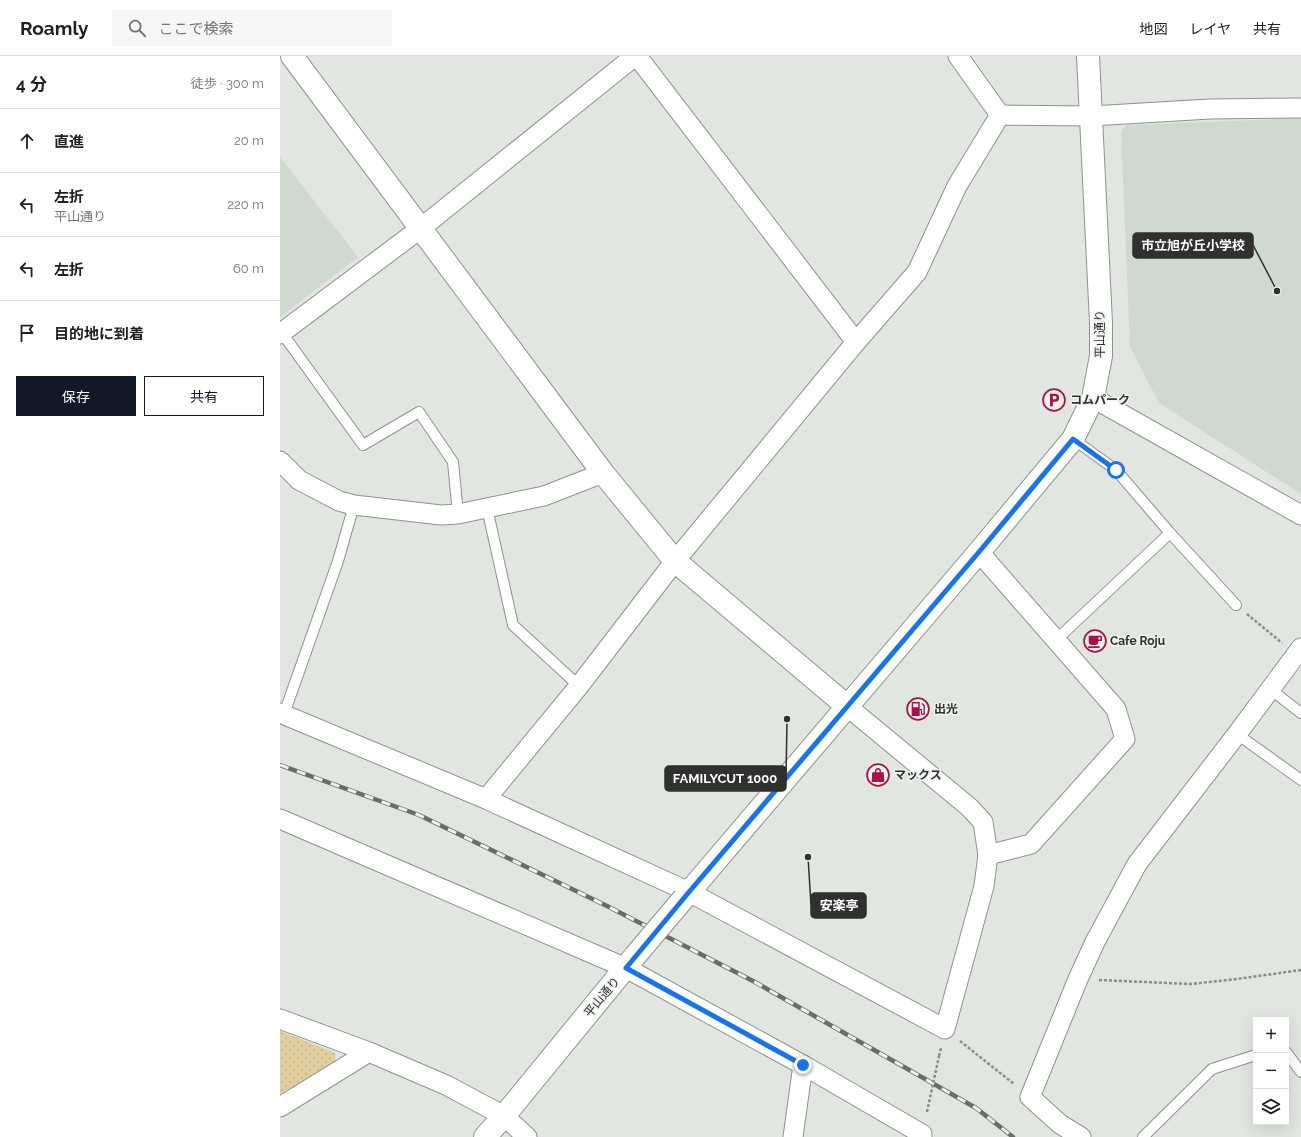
<!DOCTYPE html>
<html lang="ja">
<meta charset="utf-8">
<style>
:root{--surface:#fff;--page:#f6f6f6;--text:#202124;--muted:#757577;--line:#e0e0e0;--accent:#111827}
body{margin:0;font-family:Raleway,"Noto Sans JP",sans-serif;background:var(--page);color:var(--text)}
.controls{position:absolute;right:12px;bottom:12px;display:grid;overflow:hidden;border-radius:0px;box-shadow:0 4px 16px #0002}
.controls button{width:36px;height:36px;display:grid;place-items:center;padding:0;border:0;border-bottom:1px solid var(--line);background:var(--surface);color:var(--text);font:20px sans-serif}
.stop{position:absolute;width:12px;height:12px;margin:-9px;border:3px solid #1a73e8;border-radius:50%;background:#fff}
.stop.end{background:#1a73e8;border-color:#fff;box-shadow:0 1px 4px #0008}
.list{margin:0;padding:0;list-style:none}
h2{display:flex;justify-content:space-between;align-items:center;height:52px;margin:0;padding:0 16px;font-size:17px}
h2 small{font-size:13px;font-weight:400;color:var(--muted)}
.list li{display:grid;grid-template-columns:26px 1fr auto;gap:12px;align-items:center;box-sizing:border-box;height:64px;padding:0 16px;border-top:1px solid var(--line)}
.list b{display:block;font-size:15px;white-space:nowrap}
.list p{margin:0;font-size:13px;white-space:nowrap;color:var(--muted)}
.list em{font-size:13px;font-style:normal;color:var(--muted)}
.actions{display:flex;gap:8px;padding:12px 16px}
.actions a{flex:1;padding:9px 0;border:1px solid var(--accent);border-radius:0px;text-align:center;font-size:14px;color:var(--accent)}
.actions .main{background:var(--accent);color:#fff}
.icon{flex:none;width:22px;height:22px;fill:none;stroke:currentColor;stroke-width:2;stroke-linecap:round;stroke-linejoin:round}
.map{position:relative;flex:none;width:1021px;height:1081px;overflow:hidden}
header{display:flex;align-items:center;gap:24px;box-sizing:border-box;height:56px;padding:0 20px;background:var(--surface);border-bottom:1px solid var(--line)}
header strong{font-size:19px}
nav{display:flex;gap:22px;margin-inline-start:auto;font-size:14px}
.search{width:280px;height:36px;background:var(--page);display:flex;align-items:center;gap:10px;box-sizing:border-box;padding:0 14px;border-radius:0px;color:var(--muted);font-size:15px}
main{display:flex}
aside{flex:1;background:var(--surface)}
.map>svg:first-child{display:block}
.built{fill:#d0d9cf}
.park{fill:url(#park-dots)}
.lines{fill:none;stroke-linecap:round;stroke-linejoin:round}
.lane-casing{stroke:#8e928d;stroke-width:12}
.street-casing{stroke:#8e928d;stroke-width:21}
.secondary-casing{stroke:#8e928d;stroke-width:24}
.path{stroke:#898c88;stroke-width:2.5;stroke-dasharray:3 2;stroke-linecap:butt}
.lane{stroke:#fff;stroke-width:10}
.street{stroke:#fff;stroke-width:19}
.secondary{stroke:#fff;stroke-width:22}
.rail-casing{stroke:#696c69;stroke-width:4.5}
.rail{stroke:#eff3ef;stroke-width:3;stroke-dasharray:9;stroke-linecap:butt}
.secondary-bridge-casing{stroke:#8e928d;stroke-width:24;stroke-linecap:butt}
.path-bridge{stroke:#898c88;stroke-width:2.5;stroke-dasharray:3 2;stroke-linecap:butt}
.secondary-bridge{stroke:#fff;stroke-width:22}
.route{stroke:#1a73e8;stroke-width:5}
.labels{text-anchor:middle;stroke-width:3;stroke-linejoin:round;paint-order:stroke}
.street-label{font-size:12px;fill:#2f312f;stroke:#eff3ef}
.poi-label{font-size:12px;font-weight:bold;fill:#2f312f;stroke:#eff3ef;text-anchor:start}
.leader{fill:none;stroke:#2f312f;stroke-width:1.5}
.callout-dot{fill:#2f312f;stroke:#eff3ef;stroke-width:1.5}
.callout{fill:#2f312f;stroke:#2f312f;stroke-width:1.5}
.callout-label{font-size:13px;text-anchor:middle;font-weight:bold;fill:#fff}
</style>
<header>
<strong>Roamly</strong>
<div class="search"><svg class="icon" aria-label="search" viewBox="0 0 24 24"><circle cx="10" cy="10" r="6"/><path d="M15 15l6 6"/></svg>ここで検索</div>
<nav><a>地図</a><a>レイヤ</a><a>共有</a></nav>
</header>
<main>
<aside>
<h2>4 分<small>徒歩 · 300 m</small></h2>
<ul class="list">
<li><svg class="icon" aria-label="ahead" viewBox="0 0 24 24"><path d="M12 20V5M6 11l6-6 6 6"/></svg><div><b>直進</b></div><em>20 m</em></li>
<li><svg class="icon" aria-label="left" viewBox="0 0 24 24"><path d="M17 20v-9H6M10 6l-5 5 5 5"/></svg><div><b>左折</b><p>平山通り</p></div><em>220 m</em></li>
<li><svg class="icon" aria-label="left" viewBox="0 0 24 24"><path d="M17 20v-9H6M10 6l-5 5 5 5"/></svg><div><b>左折</b></div><em>60 m</em></li>
<li><svg class="icon" aria-label="arrive" viewBox="0 0 24 24"><path d="M6 21V4h12l-3 4 3 4H6"/></svg><div><b>目的地に到着</b></div></li>
</ul>
<div class="actions"><a class="main">保存</a><a>共有</a></div>
</aside>
<div class="map">
<svg width="1021" height="1081" viewBox="0 0 1021 1081">
<defs>
<pattern id="park-dots" width="8" height="8" patternUnits="userSpaceOnUse"><rect width="8" height="8" fill="#e1ce9e"/><path d="M2 2h.1M6 6h.1" fill="none" stroke="#c1b188" stroke-width="1.8" stroke-linecap="round"/></pattern>
</defs>
<rect width="100%" height="100%" fill="#e2e6e1"/>
<g class="built">
<path d="M1021,62V438L879,347L850,291L841,75L847,69Z"/>
<path d="M0,101L78,201L0,261Z"/>
</g>
<path class="park" d="M0,975L55,997L56,1008L0,1040Z"/>
<g class="lines">
<g class="lane-casing">
<g id="lane">
<path d="M2,277L83,389L139,356L173,406L178,458"/>
<path d="M793,383L836,414L890,477L956,549"/>
<path d="M207,452L233,569L299,630"/>
<path d="M776,584L890,477"/>
<path d="M990,633L1021,657"/>
<path d="M4,658L58,505L74,449"/>
<path d="M957,678L1021,724"/>
<path d="M1006,996L1021,1016"/>
<path d="M863,1081L932,1013L976,999"/>
</g>
</g>
<g class="street-casing">
<g id="street">
<path d="M357,0L576,286"/>
<path d="M678,0L720,59"/>
<path d="M0,278L141,172L355,0"/>
<path d="M813,342L1021,459"/>
<path d="M0,405L19,424L59,445L74,449L161,459L178,458L264,440L323,417"/>
<path d="M699,496L836,653L845,683L751,788L708,799"/>
<path d="M0,657L206,743L409,836L665,973L704,830L708,799L703,766L689,751L568,651"/>
<path d="M206,743L299,630L395,505L576,286L637,216L677,130L720,59L811,60L930,53L1021,52"/>
<path d="M0,763L346,912L523,1009L642,1078V1081"/>
<path d="M0,963L89,996L166,1029L224,1060L247,1081"/>
<path d="M0,1051L89,996"/>
<path d="M513,1081L523,1009"/>
<path d="M801,1081L780,1068L750,1041L798,923L815,886L857,808L957,678L1021,592"/>
</g>
</g>
<g class="secondary-casing">
<g id="secondary">
<path d="M12,0L323,417L395,505L568,651"/>
<path d="M404,842L699,496L793,383L813,342L821,300V267L808,0"/>
<path d="M205,1081L224,1060L355,900"/>
</g>
</g>
<g class="path">
<path d="M967,558L1002,587"/>
<path d="M819,924L911,928L957,923L1021,914"/>
<path d="M680,985L734,1028"/>
<path d="M659,1000L661,992"/>
</g>
<use href="#lane" class="lane"/>
<use href="#street" class="street"/>
<use href="#secondary" class="secondary"/>
<g class="rail-casing">
<path id="rail" d="M0,709L139,759L327,850L473,925L696,1052L733,1081"/>
</g>
<use href="#rail" class="rail"/>
<g class="secondary-bridge-casing">
<path id="secondary-bridge" d="M355,900L404,842"/>
</g>
<path class="path-bridge" d="M647,1056L659,1000"/>
<use href="#secondary-bridge" class="secondary-bridge"/>
</g>
<g class="lines">
<path class="route" d="M523,1009L346,912L409,836L699,496L793,383L836,414"/>
</g>
<defs>
<g id="parking-ring" transform="scale(1.15)"><circle r="9.5" fill="#eff3ef" stroke="#a81349" stroke-width="1.5"/><path d="M-3.5-5.5H1a3.5 3.5 0 0 1 0 7H-1V5.5H-3.5ZM-1-3.4V-.6H.8a1.4 1.4 0 0 0 0-2.8Z" fill="#a81349"/></g>
<g id="cafe-ring" transform="scale(1.15)"><circle r="9.5" fill="#eff3ef" stroke="#a81349" stroke-width="1.5"/><path d="M-5.5-4.5H6V0H3Q3 3.5 0 3.5H-2.5Q-5.5 3.5-5.5 0ZM3-3.2v2h1.7v-2ZM-6 4.5H4V6H-6Z" fill="#a81349"/></g>
<g id="fuel-ring" transform="scale(1.15)"><circle r="9.5" fill="#eff3ef" stroke="#a81349" stroke-width="1.5"/><path d="M-5.5-6h7V0h2V4h1.3V-2.5L3-4.5l.8-.8L6-3V5H2.5V1h-1V6h-7ZM-4.2-4.7v3.2H.2V-4.7Z" fill="#a81349"/></g>
<g id="shop-ring" transform="scale(1.15)"><circle r="9.5" fill="#eff3ef" stroke="#a81349" stroke-width="1.5"/><path d="M-5-2.5h2.3a2.7 3.5 0 0 1 5.4 0H5L5.5 6h-11ZM-1.5-2.5h3a1.5 2.3 0 0 0-3 0Z" fill="#a81349"/></g>
</defs>
<g fill-rule="evenodd">
<use href="#parking-ring" x="774" y="344"/>
<use href="#cafe-ring" x="815" y="585"/>
<use href="#fuel-ring" x="638" y="653"/>
<use href="#shop-ring" x="598" y="719"/>
</g>
<g class="labels">
<g class="street-label">
<text transform="translate(820 278) rotate(-90)" y="4">平山通り</text>
<text transform="translate(322 941) rotate(-50)" y="4">平山通り</text>
</g>
<g class="poi-label">
<text x="790" y="348">コムパーク</text>
<text x="830" y="589">Cafe Roju</text>
<text x="654" y="657">出光</text>
<text x="614" y="723">マックス</text>
</g>
</g>
<path class="leader" d="M997 235L973 189M507 663L506 723M528 801L531 849"/>
<g class="callout-dot">
<circle cx="997" cy="235" r="4"/>
<circle cx="507" cy="663" r="4"/>
<circle cx="528" cy="801" r="4"/>
</g>
<g class="callout">
<rect x="853" y="177" width="120" height="25" rx="4"/>
<rect x="385" y="710" width="121" height="25" rx="4"/>
<rect x="531" y="837" width="55" height="25" rx="4"/>
</g>
<g class="callout-label">
<text x="913" y="194">市立旭が丘小学校</text>
<text x="445" y="727">FAMILYCUT 1000</text>
<text x="559" y="854">安楽亭</text>
</g>
</svg>
<div class="controls">
<button>+</button>
<button>−</button>
<button><svg class="icon" aria-label="layers" viewBox="0 0 24 24"><path d="M12 4l9 5-9 5-9-5zM3 14l9 5 9-5"/></svg></button>
</div>
<div class="stop" style="left:836px;top:414px"></div>
<div class="stop end" style="left:523px;top:1009px"></div>
</div>
</main>
